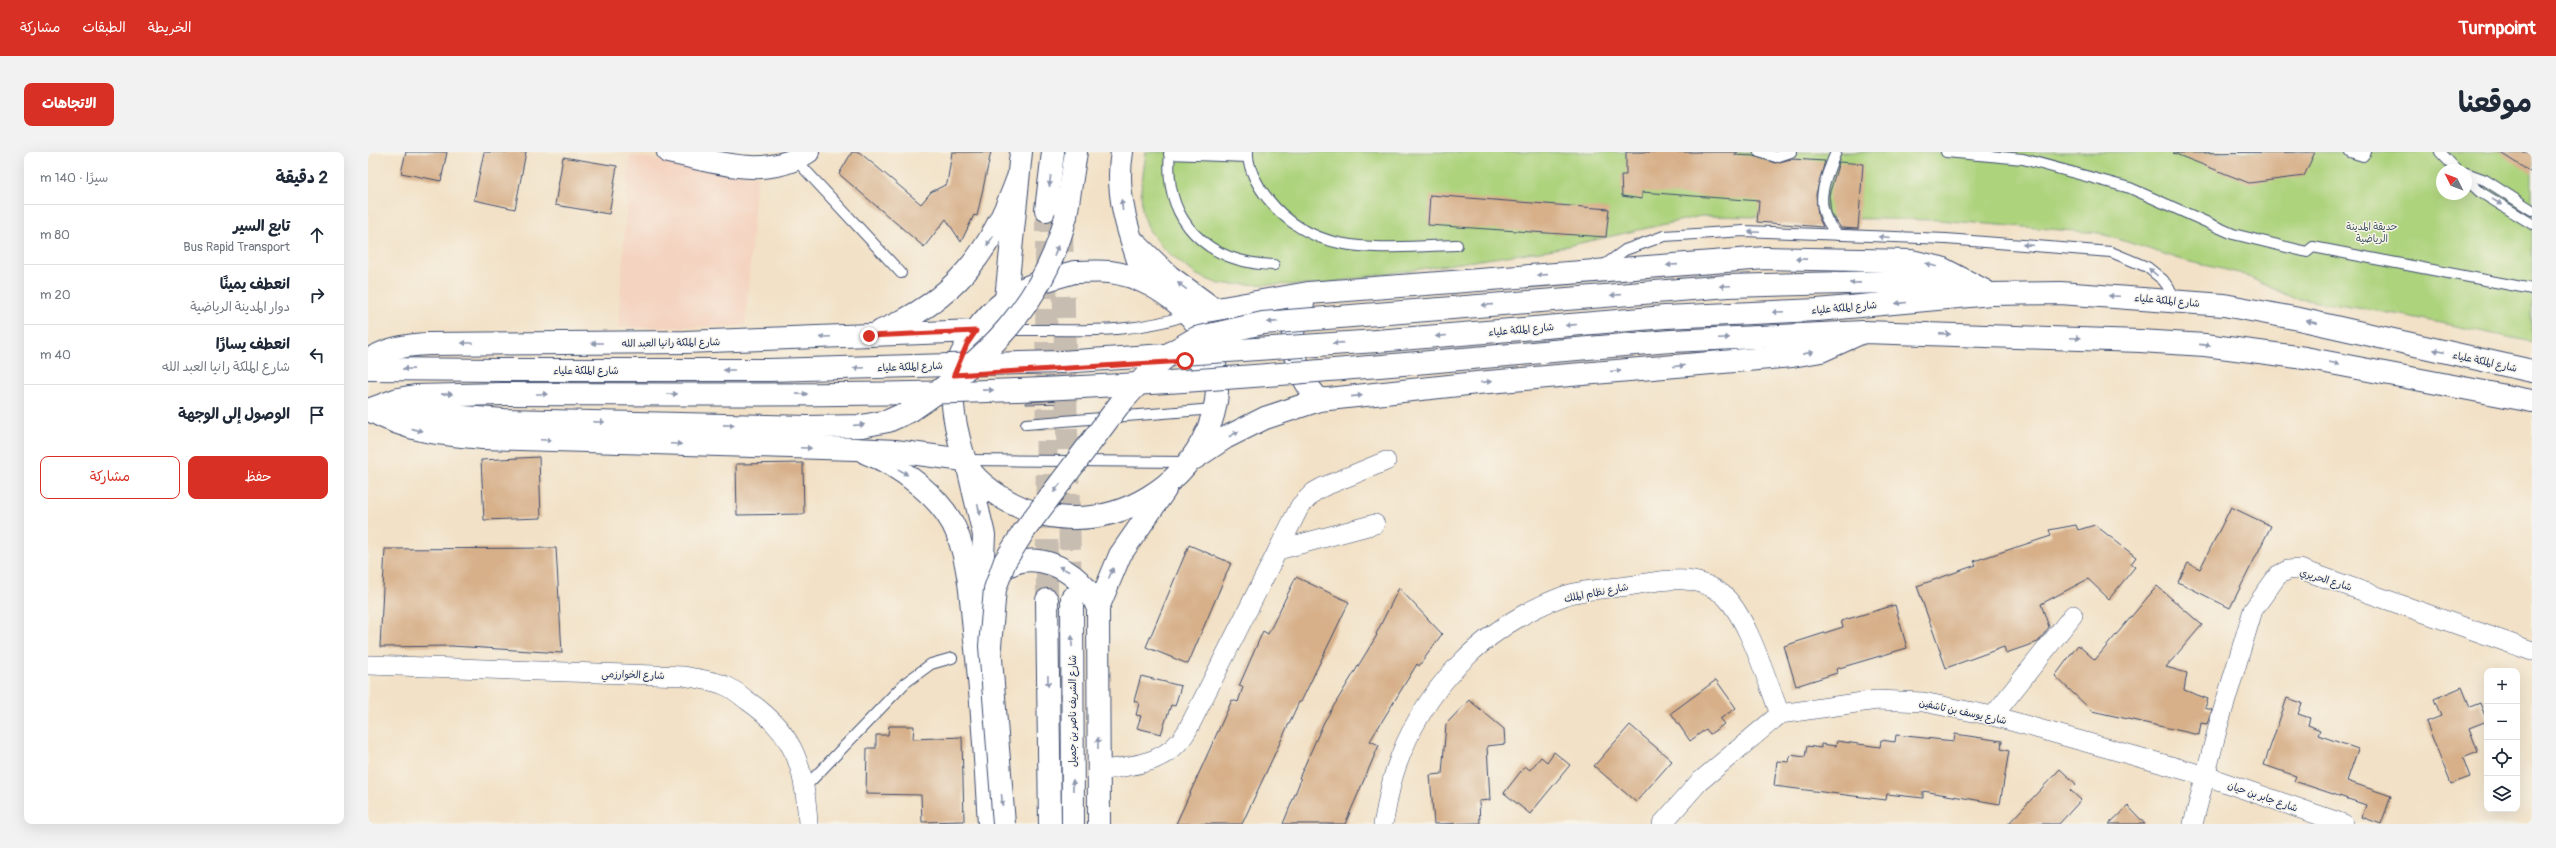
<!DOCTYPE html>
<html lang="ar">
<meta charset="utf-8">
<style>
:root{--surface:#fff;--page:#f2f2f3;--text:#1f2937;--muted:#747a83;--line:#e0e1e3;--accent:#d93025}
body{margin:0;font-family:Pangolin,"Playpen Sans Arabic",sans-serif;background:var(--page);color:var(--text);direction:rtl}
.controls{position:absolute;right:12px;bottom:12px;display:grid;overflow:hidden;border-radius:8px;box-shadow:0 4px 16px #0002}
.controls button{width:36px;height:36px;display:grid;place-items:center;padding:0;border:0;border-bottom:1px solid var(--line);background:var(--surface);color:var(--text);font:20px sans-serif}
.compass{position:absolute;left:2068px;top:12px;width:36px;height:36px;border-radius:50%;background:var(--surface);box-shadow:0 4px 16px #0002;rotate:312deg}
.stop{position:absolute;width:12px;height:12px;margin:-9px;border:3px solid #d93025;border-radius:50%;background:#fff}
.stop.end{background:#d93025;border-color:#fff;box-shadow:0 1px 4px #0008}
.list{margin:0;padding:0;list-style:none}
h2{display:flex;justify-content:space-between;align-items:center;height:52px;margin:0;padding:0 16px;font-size:17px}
h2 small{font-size:13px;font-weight:400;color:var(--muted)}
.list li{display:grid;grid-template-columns:26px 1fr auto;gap:12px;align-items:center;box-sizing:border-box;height:60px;padding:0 16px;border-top:1px solid var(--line)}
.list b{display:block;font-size:15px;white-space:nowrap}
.list p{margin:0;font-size:13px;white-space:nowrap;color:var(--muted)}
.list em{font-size:13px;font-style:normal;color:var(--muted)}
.actions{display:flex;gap:8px;padding:12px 16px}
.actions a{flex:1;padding:9px 0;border:1px solid var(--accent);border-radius:8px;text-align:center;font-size:14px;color:var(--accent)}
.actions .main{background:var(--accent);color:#fff}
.icon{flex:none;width:22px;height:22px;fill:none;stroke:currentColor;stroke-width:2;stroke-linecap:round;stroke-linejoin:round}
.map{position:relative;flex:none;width:2164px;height:672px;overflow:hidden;direction:ltr;border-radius:8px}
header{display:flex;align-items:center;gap:24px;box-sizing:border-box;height:56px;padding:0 20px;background:var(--accent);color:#fff}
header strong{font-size:19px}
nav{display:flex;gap:22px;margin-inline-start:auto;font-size:14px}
.intro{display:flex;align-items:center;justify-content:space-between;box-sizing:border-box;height:96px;padding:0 24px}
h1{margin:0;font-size:28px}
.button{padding:10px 18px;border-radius:8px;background:var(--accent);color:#fff;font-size:14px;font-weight:700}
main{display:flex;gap:24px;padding:0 24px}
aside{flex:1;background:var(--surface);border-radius:8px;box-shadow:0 4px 16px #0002}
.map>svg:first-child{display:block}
.built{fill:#f4d3c0}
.green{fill:#add37d;stroke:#64816e;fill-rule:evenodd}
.building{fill:#d7b08a}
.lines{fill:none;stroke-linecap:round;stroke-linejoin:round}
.highway-tunnel{stroke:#c7bdb1;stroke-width:22;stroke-dasharray:22 11;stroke-linecap:butt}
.lane-casing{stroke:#3b4a6e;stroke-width:12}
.street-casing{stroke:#3b4a6e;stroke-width:20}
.secondary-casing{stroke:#3b4a6e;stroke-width:24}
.primary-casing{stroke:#3b4a6e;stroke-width:24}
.highway-casing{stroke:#3b4a6e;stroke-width:24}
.lane{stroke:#fff;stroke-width:10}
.street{stroke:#fff;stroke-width:19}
.secondary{stroke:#fff;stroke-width:22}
.primary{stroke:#fff;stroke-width:22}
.highway{stroke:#fff;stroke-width:22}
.primary-bridge-casing{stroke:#3b4a6e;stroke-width:24;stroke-linecap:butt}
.highway-bridge-casing{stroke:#3b4a6e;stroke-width:24;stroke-linecap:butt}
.primary-bridge{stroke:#fff;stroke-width:22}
.highway-bridge{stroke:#fff;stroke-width:22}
.oneway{fill:#8d97ae}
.route{stroke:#d93025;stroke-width:5}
.labels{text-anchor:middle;stroke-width:3;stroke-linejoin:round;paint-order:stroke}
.park-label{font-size:10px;fill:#405866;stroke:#f7f3e8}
.street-label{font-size:10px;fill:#1b2f5e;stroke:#f7f3e8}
</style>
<header>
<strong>Turnpoint</strong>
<nav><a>الخريطة</a><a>الطبقات</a><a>مشاركة</a></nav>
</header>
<div class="intro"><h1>موقعنا</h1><a class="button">الاتجاهات</a></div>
<main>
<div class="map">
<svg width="2164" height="672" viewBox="0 0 2164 672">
<rect width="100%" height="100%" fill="#f7f3e8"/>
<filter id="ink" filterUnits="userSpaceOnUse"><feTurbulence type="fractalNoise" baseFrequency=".025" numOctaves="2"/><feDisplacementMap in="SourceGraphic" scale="8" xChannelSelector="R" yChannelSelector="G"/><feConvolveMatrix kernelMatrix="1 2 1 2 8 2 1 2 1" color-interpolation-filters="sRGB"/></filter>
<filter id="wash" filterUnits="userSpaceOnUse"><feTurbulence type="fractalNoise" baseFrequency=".012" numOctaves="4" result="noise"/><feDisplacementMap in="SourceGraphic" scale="16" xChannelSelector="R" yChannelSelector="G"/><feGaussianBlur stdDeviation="0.9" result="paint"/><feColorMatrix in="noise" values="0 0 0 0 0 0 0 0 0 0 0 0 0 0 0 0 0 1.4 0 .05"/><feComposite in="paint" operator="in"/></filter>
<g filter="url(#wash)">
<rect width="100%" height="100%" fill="#f2e1c6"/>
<path class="built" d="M262,3L389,24L377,174L250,176Z"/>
<path class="green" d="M778,0H2164V190L2034,163L1925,146L1872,121L1818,109L1731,81L1570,68L1333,64L1186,97L945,133L851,132L829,123L813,111L795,96L781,78L774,59L773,37ZM2074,18H2098V42H2074Z"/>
<g id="blocks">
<g class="building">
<path d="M38,0H79L73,29L33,21Z"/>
<path d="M116,0H158L147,57L106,48Z"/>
<path d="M484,0H491L553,52L563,40L579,32L584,0H623L609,64L606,63L593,90L578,67L556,95L471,22Z"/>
<path d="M1258,0H1370L1366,3L1386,4L1407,11L1423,7L1457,9L1448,42L1450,64L1455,75L1389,70L1391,49L1274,40V47L1254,44L1253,23H1258Z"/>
<path d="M1947,0L1936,24L1881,31L1805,1Z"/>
<path d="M2131,0H2164V21Z"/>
<path d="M195,5L249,14L241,62L187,53Z"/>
<path d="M1471,10L1495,12L1490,77L1473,76L1463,61L1461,43Z"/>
<path d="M1062,43L1241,57L1238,85L1060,73Z"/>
<path d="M695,248V251L658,252V250Z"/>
<path d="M171,305L173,366L116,368L113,308Z"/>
<path d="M435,311L436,362L369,363L368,312Z"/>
<path d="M1863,355L1903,374L1862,456L1810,430L1820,411L1832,417Z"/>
<path d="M1708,373L1710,378L1727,373L1768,405L1763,412L1767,415L1741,447L1720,427L1673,452L1681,475L1670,490L1638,501L1636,495L1578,516L1549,434L1608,413L1606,409L1683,384L1681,378Z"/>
<path d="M821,393L863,411L820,512L778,495Z"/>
<path d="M188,396L194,501L84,494L12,495L17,397Z"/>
<path d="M928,425L981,450L933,550H931L874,672H808L864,548L870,550L875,535L871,534L895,479L900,482Z"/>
<path d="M1789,434L1834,473L1798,515L1819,521L1816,538L1840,547L1837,556L1844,558L1839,572L1833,571L1831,583L1724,559L1687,524L1710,493L1727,508Z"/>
<path d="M1031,436L1074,482L1051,514L1049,512L1002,589L1011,593L977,672H915L933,627L931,626L956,570L1009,483L1008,482Z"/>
<path d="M1527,453L1539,496L1468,517L1469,521L1428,534L1416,494L1475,475L1473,469Z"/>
<path d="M773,524L813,534L807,554L803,553L793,582L769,576L773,564L768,563L771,551L766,549Z"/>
<path d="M1348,528L1368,556L1352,567L1356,572L1342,582L1338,577L1322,589L1303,561Z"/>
<path d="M2094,535L2102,555L2112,551L2119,569L2101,576L2110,600L2095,606L2102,625L2083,632L2058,570L2073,564L2066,547Z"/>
<path d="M1919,546L1934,551L1930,562L1942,566L1940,573L1952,578L1950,583L1990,597L1979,629L2023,644L2013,672L1994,665L1998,653L1926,629L1928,624L1896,613Z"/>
<path d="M1101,548L1136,577L1137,592L1119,594L1122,648L1111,649L1112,671L1066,672L1062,623L1074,622L1078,572Z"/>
<path d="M1262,573L1304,609L1268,650L1226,614Z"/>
<path d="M521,574H546L545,587L594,585L596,669L554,670L553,643L498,642L499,596H508V583H520Z"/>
<path d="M1587,582L1634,589L1633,597L1641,599L1632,652L1555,639V646L1519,642L1518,648L1406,634L1409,609L1421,610L1422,603L1437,605L1439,594L1453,596V592L1468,594L1469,589L1512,595L1513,588L1527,590L1528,583L1586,589Z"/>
<path d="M1186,600L1202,613L1162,662L1136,641L1157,614L1162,618L1173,605L1179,610Z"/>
<path d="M1692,617L1708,632L1702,638L1713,648L1691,672H1640Z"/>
<path d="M1760,654L1777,672H1741Z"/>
</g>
</g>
</g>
<g filter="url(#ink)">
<use href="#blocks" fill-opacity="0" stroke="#3b4a6e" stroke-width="1"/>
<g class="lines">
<g class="highway-tunnel">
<path d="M678,58L679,448"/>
<path d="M694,78L703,439"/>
</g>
<g class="lane-casing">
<g id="lane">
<path d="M802,0C795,69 839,111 906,113"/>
<path d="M880,0C879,15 890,35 900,47C949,109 1019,94 1089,93"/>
<path d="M1391,0L1408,5L1423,0"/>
<path d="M1468,0C1456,30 1443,56 1470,83"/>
<path d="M1578,0L1655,7L1762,36L1865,82L1939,100L1945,95L2164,137"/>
<path d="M1982,0L1995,4L1998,0"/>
<path d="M2072,0L2089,18"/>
<path d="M801,2L880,5"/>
<path d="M428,8L533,121"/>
<path d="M2098,21L2117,28L2164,58"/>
<path d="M2098,27L2112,40L2164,72"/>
<path d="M1235,114L1257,98L1296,84L1376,79L1578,87L1743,100L1779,115L1795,128L1810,149"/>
<path d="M639,178C699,177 764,184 821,162"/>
<path d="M814,209C827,209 834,216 838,228"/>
<path d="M658,272L846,257"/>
<path d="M596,308L818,310"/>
<path d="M438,634L537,531L563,512L584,506"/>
</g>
</g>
<g class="street-casing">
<g id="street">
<path d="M910,398L1007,372"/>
<path d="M0,513L316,524C329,527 345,528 358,534C366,537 373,544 380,549C428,582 437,617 440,672"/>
<path d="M1625,564L1705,463"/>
<path d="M730,619C765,613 799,613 819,579L932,354L946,340L955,335L1018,309"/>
<path d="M1015,672C1019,655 1021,638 1026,622C1052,539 1115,474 1196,444C1215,437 1239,437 1259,434C1292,429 1324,420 1353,441C1379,461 1399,530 1412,562"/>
<path d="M1294,672L1331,630L1412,562L1509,548L1555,550L1625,564L1838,624L1976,672"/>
<path d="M1825,672L1851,571L1885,458L1910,423L1920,418L1932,417L2164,499"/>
</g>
</g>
<g class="secondary-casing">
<g id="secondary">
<path d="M300,0C346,9 398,29 440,0"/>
<path d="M754,0C746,46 763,88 778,131"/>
<path d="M767,91L801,124L846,157"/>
<path d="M706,120C718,120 730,119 742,120C767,123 792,136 811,153C902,235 815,366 707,366C672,366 641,354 615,332C598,317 596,308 591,287C586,267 582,242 586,223C593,194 616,164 639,147C657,132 683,127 706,120Z"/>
<path d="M638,147L653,0"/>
<path d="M935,151C915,184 927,221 951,248"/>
<path d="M821,162L940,141L1397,106L1543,109L1573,116L1617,139"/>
<path d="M513,179C585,149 623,100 649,28"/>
<path d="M0,208C20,196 38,193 61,192L317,190L608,179"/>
<path d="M1,258C43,280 70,282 115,286L487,297L527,299L596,308"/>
<path d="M498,301C531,313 576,347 589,381C601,412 603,446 606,479C614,543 617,608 621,672"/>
<path d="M827,306L857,286L897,266L951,248L1109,231L1424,204L1453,199L1495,180"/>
<path d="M601,320L616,383L613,449"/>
<path d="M623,427C658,389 712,415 730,456"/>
<path d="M731,672L730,456L752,403L797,338"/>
</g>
</g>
<g class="primary-casing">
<g id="primary">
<path d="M1009,189L1297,165L1449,158L1623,142L1692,141L1856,153L1931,167L2164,219"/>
<path d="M1303,189L1496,180L1772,189L1837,193L1937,206L2164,249"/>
<path d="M0,217L135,218"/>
<path d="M0,258L30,247L47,244L135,242"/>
</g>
</g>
<g class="highway-casing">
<g id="highway">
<path d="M678,58L685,0"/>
<path d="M698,64L708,0"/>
<path d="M1287,140L1360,134L1559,129L1623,142"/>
<path d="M0,258L136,268L439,275L494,274L520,269L542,259"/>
<path d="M704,446L705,672"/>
<path d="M679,448L682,672"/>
</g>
</g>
<use href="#lane" class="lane"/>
<use href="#street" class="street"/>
<use href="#secondary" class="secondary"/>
<use href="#primary" class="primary"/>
<use href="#highway" class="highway"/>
<g class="primary-bridge-casing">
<g id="primary-bridge">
<path d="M135,218H401L693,210L1009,189"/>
<path d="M135,242C321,242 508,245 694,236C897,226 1100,206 1303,189"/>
</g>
</g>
<g class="highway-bridge-casing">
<g id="highway-bridge">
<path d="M542,259C615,211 677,151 698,64"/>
<path d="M636,672L622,494L627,437L637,409L656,379L751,253L785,216L804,200L828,186L895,171L1287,140"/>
</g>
</g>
<use href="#primary-bridge" class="primary-bridge"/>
<use href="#highway-bridge" class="highway-bridge"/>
</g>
<defs><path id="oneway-solid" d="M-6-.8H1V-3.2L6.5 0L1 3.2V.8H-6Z"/></defs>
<g class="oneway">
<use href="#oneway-solid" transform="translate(682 29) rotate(97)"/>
<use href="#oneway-solid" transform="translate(2129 50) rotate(32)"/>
<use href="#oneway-solid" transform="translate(754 53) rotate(-96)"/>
<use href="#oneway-solid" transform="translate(1386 80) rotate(-178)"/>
<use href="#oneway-solid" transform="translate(1516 85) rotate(-178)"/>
<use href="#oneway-solid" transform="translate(622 89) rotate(124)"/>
<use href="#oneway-solid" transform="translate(1660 93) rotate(-175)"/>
<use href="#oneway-solid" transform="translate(688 99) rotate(-71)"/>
<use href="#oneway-solid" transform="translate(1433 107) rotate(-179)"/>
<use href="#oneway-solid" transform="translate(1304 113) rotate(176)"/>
<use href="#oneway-solid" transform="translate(1563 113) rotate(-163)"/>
<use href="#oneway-solid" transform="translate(1785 120) rotate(-140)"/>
<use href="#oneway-solid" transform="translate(1174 123) rotate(176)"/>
<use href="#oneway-solid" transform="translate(1487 131) rotate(179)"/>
<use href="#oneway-solid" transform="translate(814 134) rotate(-142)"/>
<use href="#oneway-solid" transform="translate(1357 134) rotate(177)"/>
<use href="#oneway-solid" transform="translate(1248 143) rotate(176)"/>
<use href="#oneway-solid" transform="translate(1746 144) rotate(-177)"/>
<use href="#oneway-solid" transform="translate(1533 151) rotate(175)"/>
<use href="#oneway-solid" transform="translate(1119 153) rotate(176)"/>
<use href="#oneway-solid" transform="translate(1410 160) rotate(177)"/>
<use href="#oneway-solid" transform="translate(905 170) rotate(175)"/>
<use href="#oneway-solid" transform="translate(1944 170) rotate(-167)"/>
<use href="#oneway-solid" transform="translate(1203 173) rotate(175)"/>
<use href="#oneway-solid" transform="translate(1577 182) rotate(2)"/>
<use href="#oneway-solid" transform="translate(1073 184) rotate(175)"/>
<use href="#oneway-solid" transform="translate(457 185) rotate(178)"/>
<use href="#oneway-solid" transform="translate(1356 186) rotate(-3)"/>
<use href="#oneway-solid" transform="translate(1707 186) rotate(2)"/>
<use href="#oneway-solid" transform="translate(99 191) rotate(180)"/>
<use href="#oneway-solid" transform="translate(229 191) rotate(180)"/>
<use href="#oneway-solid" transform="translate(970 191) rotate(176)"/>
<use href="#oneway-solid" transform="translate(1837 193) rotate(6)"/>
<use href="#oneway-solid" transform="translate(2071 199) rotate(-167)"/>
<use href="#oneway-solid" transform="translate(1440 201) rotate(-11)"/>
<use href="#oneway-solid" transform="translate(1966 211) rotate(10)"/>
<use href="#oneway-solid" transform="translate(1311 214) rotate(-5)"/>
<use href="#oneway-solid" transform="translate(491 216) rotate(178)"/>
<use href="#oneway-solid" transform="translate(40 217) rotate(-179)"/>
<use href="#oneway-solid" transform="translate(361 218) rotate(-180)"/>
<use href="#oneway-solid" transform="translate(1248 219) rotate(-5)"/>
<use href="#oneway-solid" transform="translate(1118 230) rotate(-5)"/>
<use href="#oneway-solid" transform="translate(620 238) rotate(-1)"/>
<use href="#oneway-solid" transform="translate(79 242) rotate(-1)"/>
<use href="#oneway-solid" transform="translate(174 242)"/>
<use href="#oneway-solid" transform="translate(304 242)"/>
<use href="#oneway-solid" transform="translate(434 242) rotate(-1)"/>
<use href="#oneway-solid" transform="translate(989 244) rotate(-6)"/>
<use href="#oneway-solid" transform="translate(231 270) rotate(1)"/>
<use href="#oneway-solid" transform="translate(361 273) rotate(1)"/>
<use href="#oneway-solid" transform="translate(491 273) rotate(-4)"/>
<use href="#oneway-solid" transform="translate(49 278) rotate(14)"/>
<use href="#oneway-solid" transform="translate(866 282) rotate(-28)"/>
<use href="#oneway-solid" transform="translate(178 288) rotate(2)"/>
<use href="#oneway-solid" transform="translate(308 292) rotate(2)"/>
<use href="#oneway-solid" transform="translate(438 296) rotate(2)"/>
<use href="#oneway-solid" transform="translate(535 320) rotate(32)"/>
<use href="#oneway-solid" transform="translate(689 336) rotate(127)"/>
<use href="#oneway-solid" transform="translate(611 358) rotate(76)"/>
<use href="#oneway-solid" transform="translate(696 417) rotate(-153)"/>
<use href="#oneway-solid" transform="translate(743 421) rotate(-66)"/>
<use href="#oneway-solid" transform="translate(704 489) rotate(-90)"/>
<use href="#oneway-solid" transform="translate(680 529) rotate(89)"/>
<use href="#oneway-solid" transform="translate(730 591) rotate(-90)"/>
<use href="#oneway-solid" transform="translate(705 633) rotate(-90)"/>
<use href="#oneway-solid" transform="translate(634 648) rotate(85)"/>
</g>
</g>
<g class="lines" filter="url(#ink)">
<path class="route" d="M501,184L608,179L599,192L586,223L817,209"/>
</g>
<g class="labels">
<g class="park-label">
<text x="2004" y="78">حديقة المدينة<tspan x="2004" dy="12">الرياضية</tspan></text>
</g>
<g class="street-label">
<text transform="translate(1799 148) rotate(5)" y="4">شارع الملكة علياء</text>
<text transform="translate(1476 155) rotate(-5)" y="4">شارع الملكة علياء</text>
<text transform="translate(1153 177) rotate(-5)" y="4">شارع الملكة علياء</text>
<text transform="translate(303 190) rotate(-1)" y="4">شارع الملكة رانيا العبد الله</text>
<text transform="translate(2117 209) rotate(12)" y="4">شارع الملكة علياء</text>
<text transform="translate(542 214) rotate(-2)" y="4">شارع الملكة علياء</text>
<text x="218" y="222">شارع الملكة علياء</text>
<text transform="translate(1958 427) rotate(17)" y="4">شارع الحريري</text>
<text transform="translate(1228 440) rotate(-11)" y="4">شارع نظام الملك</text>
<text transform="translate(265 522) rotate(2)" y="4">شارع الخوارزمي</text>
<text transform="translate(704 559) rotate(-90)" y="4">شارع الشريف ناصر بن جميل</text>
<text transform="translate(1595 559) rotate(12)" y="4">شارع يوسف بن تاشفين</text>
<text transform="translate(1895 644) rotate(19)" y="4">شارع جابر بن حيان</text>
</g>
</g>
</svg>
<div class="controls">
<button>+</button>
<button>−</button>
<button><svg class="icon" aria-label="locate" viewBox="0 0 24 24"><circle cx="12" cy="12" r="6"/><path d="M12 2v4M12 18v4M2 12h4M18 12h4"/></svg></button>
<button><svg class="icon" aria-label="layers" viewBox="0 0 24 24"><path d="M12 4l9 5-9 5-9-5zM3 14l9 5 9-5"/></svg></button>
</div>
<svg class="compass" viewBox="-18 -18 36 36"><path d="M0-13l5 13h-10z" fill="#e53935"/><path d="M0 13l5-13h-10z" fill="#747a83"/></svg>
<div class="stop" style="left:817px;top:209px"></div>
<div class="stop end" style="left:501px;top:184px"></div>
</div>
<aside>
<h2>2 دقيقة<small>سيرًا · 140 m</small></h2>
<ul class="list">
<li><svg class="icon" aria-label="ahead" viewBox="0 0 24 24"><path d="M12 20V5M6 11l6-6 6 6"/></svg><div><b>تابع السير</b><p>Bus Rapid Transport</p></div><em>80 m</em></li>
<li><svg class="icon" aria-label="right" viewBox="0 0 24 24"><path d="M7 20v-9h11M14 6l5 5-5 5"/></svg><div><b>انعطف يمينًا</b><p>دوار المدينة الرياضية</p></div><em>20 m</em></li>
<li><svg class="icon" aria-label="left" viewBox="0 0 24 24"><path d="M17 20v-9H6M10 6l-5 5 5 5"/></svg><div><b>انعطف يسارًا</b><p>شارع الملكة رانيا العبد الله</p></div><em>40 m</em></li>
<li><svg class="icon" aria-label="arrive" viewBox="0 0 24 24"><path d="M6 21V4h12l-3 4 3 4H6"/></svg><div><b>الوصول إلى الوجهة</b></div></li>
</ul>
<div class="actions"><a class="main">حفظ</a><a>مشاركة</a></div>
</aside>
</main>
